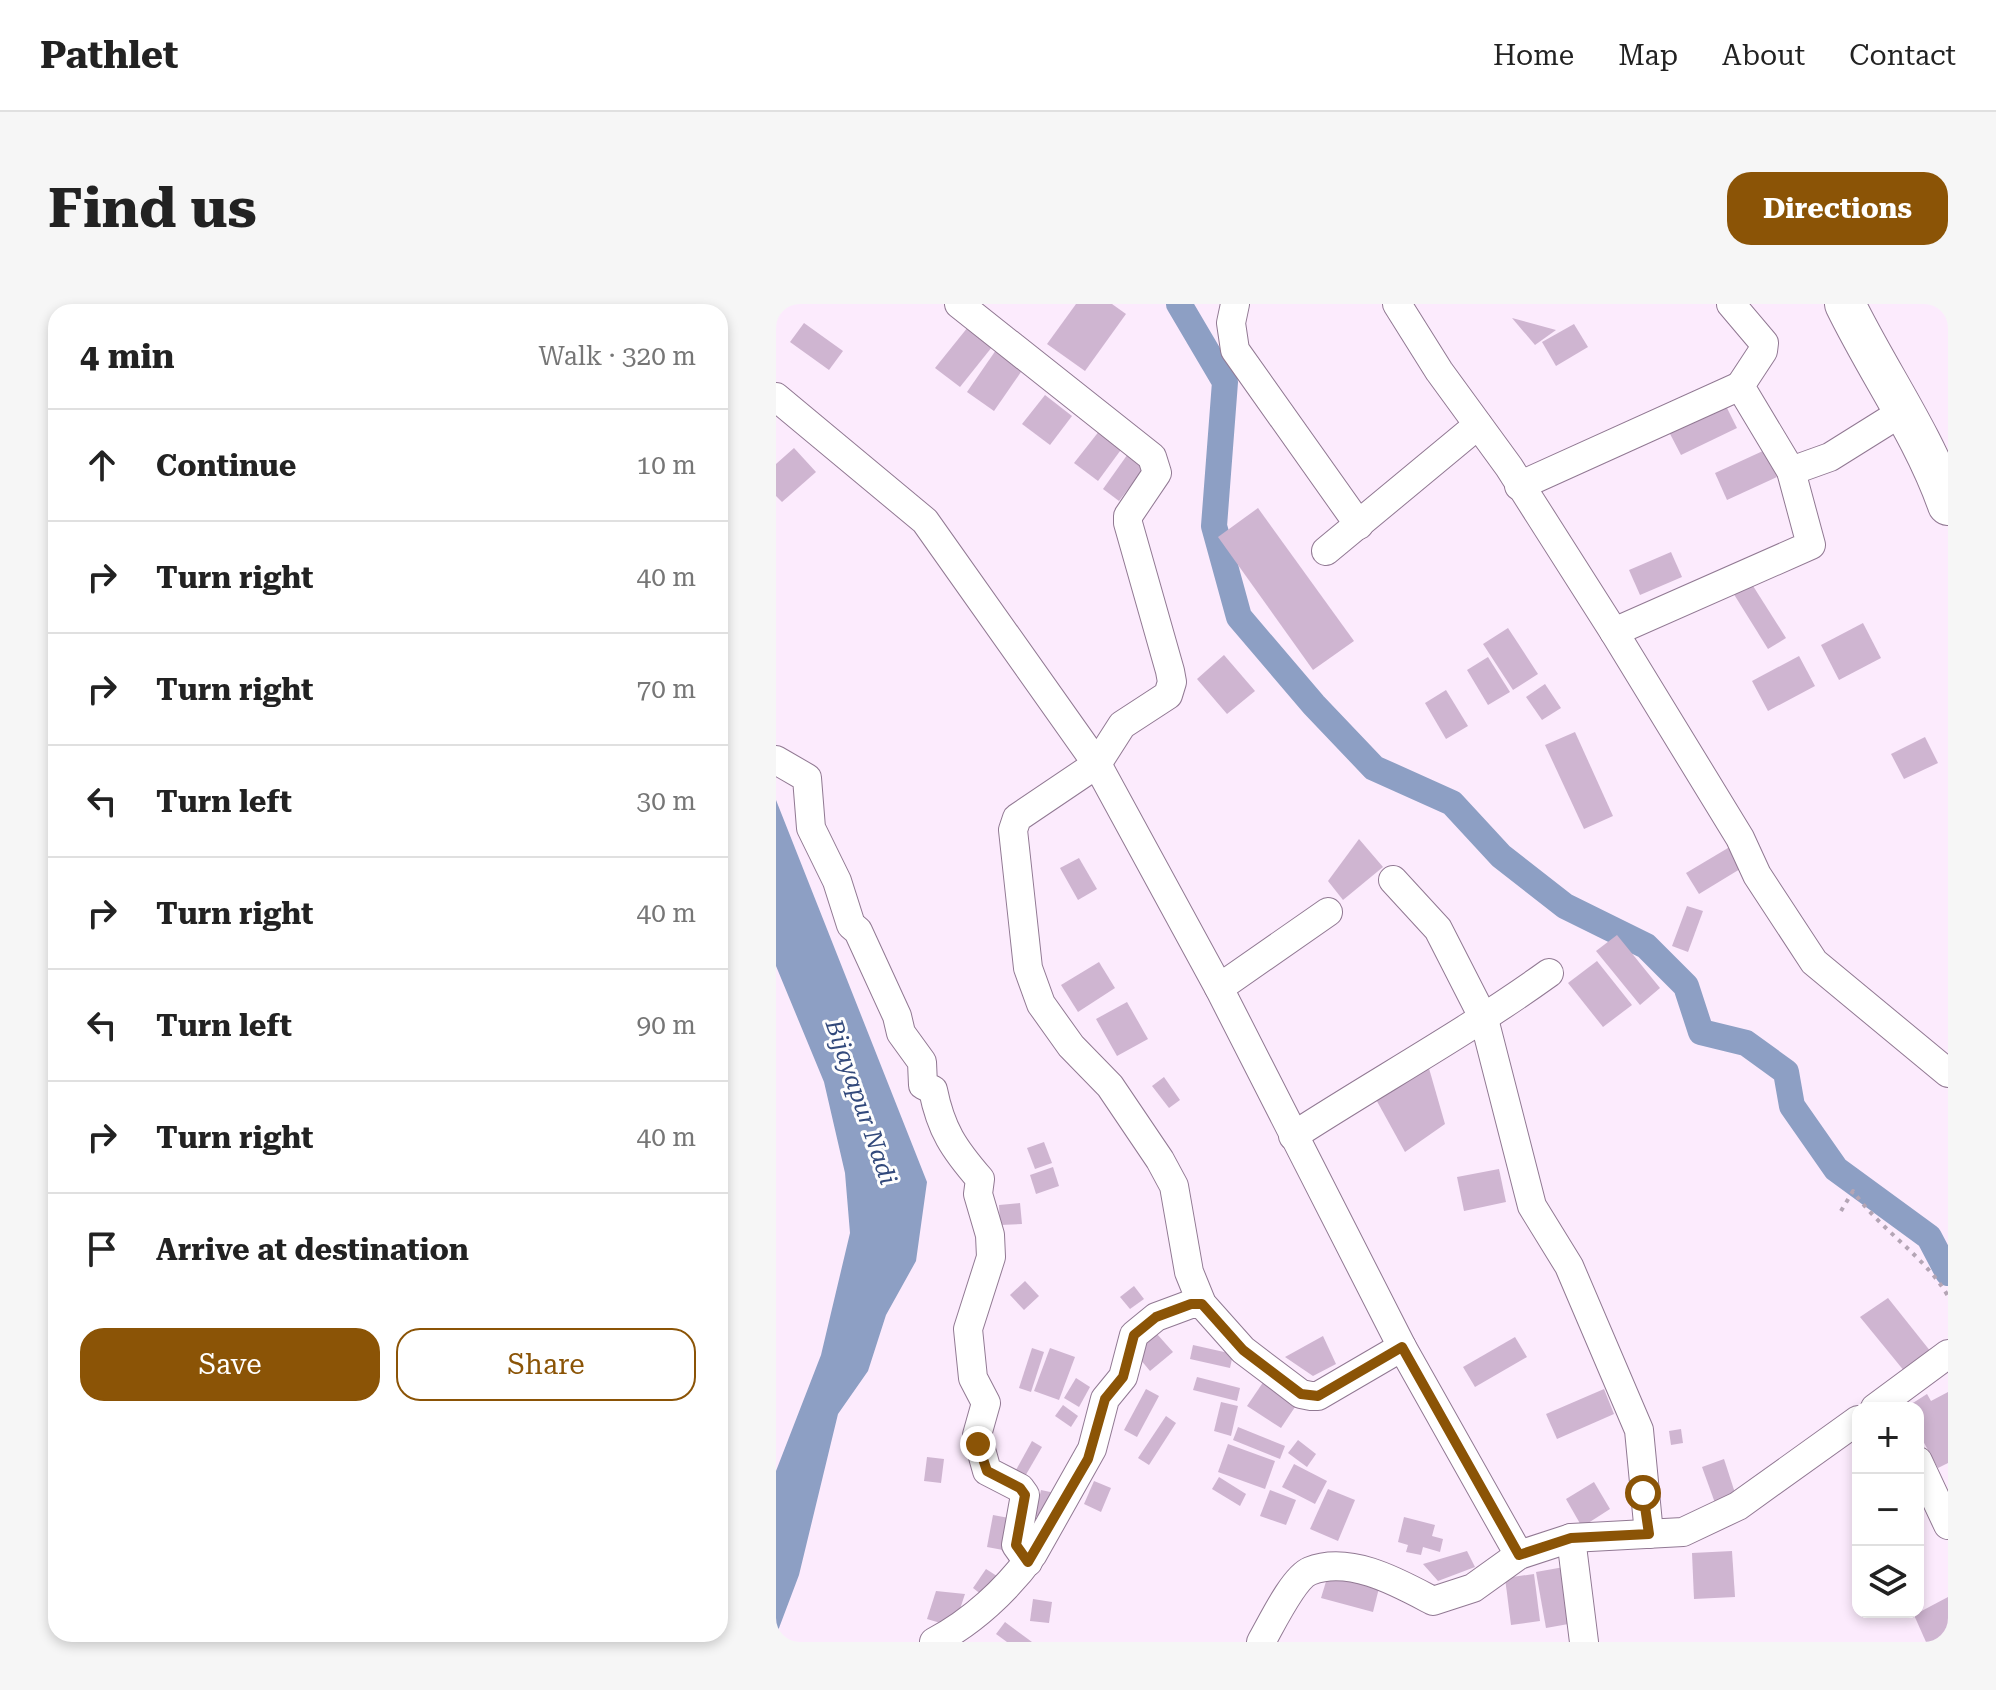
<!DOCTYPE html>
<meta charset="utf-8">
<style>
:root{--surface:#fff;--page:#f6f6f6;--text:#222;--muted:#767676;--line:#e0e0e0;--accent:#8b5406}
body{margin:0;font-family:"Roboto Serif",serif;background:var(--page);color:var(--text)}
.controls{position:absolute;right:24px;bottom:24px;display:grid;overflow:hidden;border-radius:16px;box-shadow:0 4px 12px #0003}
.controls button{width:72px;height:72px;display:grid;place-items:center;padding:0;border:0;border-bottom:2px solid var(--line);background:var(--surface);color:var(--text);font:40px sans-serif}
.stop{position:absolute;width:24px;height:24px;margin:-18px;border:6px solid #8b5406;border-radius:50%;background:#fff}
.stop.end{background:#8b5406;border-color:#fff;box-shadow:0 2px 8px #0008}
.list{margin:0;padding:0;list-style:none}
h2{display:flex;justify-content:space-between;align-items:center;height:104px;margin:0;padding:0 32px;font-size:34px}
h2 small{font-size:26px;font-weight:400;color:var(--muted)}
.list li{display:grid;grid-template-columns:52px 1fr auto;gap:24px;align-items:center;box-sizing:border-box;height:112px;padding:0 32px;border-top:2px solid var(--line)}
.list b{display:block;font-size:30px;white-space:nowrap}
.list em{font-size:26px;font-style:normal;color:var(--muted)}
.actions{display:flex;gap:16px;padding:24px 32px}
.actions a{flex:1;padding:18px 0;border:2px solid var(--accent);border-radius:24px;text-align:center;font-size:28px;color:var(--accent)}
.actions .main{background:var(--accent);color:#fff}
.icon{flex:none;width:44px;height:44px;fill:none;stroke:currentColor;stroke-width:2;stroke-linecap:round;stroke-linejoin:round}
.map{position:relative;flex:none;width:1172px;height:1338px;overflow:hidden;border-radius:24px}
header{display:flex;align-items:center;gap:48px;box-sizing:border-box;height:112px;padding:0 40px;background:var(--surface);border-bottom:2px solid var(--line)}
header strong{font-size:38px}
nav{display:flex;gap:44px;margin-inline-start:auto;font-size:28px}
.intro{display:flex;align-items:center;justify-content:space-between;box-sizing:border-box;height:192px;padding:0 48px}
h1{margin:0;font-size:56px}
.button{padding:20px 36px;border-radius:24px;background:var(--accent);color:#fff;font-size:28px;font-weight:700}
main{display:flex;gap:48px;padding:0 48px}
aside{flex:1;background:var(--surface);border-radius:24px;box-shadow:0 4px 12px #0003}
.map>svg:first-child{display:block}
.water{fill:#8d9fc4}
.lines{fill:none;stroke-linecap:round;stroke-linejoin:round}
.canal{stroke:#8d9fc4;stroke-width:26}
.building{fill:#cfb5d1}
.minor-casing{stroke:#917993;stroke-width:30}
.secondary-casing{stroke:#917993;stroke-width:42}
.path{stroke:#b4a5b5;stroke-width:4;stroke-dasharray:4 6;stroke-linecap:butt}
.minor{stroke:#fff;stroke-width:28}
.secondary{stroke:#fff;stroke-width:40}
.route{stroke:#8b5406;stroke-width:10}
.labels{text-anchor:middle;stroke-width:6;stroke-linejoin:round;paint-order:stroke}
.water-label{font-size:24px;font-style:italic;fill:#32497b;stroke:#fefefe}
</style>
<header>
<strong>Pathlet</strong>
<nav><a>Home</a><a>Map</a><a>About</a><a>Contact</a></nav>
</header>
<div class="intro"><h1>Find us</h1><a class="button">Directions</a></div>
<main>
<aside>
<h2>4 min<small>Walk · 320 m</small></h2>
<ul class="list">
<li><svg class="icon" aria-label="ahead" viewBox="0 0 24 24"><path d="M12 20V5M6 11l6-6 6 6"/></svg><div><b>Continue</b></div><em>10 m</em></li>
<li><svg class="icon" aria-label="right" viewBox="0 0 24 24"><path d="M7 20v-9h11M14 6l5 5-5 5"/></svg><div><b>Turn right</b></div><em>40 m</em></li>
<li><svg class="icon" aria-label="right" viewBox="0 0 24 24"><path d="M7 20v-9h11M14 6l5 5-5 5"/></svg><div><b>Turn right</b></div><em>70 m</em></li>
<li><svg class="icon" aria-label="left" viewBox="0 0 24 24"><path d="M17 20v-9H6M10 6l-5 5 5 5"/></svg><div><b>Turn left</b></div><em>30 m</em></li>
<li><svg class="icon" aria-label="right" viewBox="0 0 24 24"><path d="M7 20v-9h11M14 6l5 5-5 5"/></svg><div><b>Turn right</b></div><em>40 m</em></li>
<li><svg class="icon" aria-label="left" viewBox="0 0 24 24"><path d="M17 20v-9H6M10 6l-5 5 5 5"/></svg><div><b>Turn left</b></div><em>90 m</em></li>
<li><svg class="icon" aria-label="right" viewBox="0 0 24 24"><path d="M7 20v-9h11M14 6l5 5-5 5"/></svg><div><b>Turn right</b></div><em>40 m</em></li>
<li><svg class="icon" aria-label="arrive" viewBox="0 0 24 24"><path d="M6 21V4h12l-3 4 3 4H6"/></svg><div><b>Arrive at destination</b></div></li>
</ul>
<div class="actions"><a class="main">Save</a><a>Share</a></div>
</aside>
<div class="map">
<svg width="1172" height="1338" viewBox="0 0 1172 1338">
<rect width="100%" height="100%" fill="#fcebfd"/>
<path class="water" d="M0,496L151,878L140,957L110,1011L92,1067L62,1110L23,1271L0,1332V1167L45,1051L74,929L69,869L48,778L0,662Z"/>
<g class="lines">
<path class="canal" d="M403,0L449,78L438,222L463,313L538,401L598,464L676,499L725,552L789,602L870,642L910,682L925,728L970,739L1010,768L1016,802L1060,865L1153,933L1172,969"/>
</g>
<g class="building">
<path d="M300,0H336L350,10L309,67L271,40Z"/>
<path d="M736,14L780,26L759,41Z"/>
<path d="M28,19L67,47L53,66L14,38Z"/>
<path d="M798,20L812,43L780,62L766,38Z"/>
<path d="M192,23L216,43L184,83L159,64Z"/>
<path d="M220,46L247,65L218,107L191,88Z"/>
<path d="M269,91L296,112L274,141L246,120Z"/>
<path d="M948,98L961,124L905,151L892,126Z"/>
<path d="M324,126L347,143L322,177L298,159Z"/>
<path d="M18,144L40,168L6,198L0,192V160Z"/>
<path d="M989,146L1001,173L951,196L939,169Z"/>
<path d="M354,147L371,160L343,197L327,185Z"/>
<path d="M482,204L578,337L537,366L442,233Z"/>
<path d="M895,248L906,273L864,291L853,266Z"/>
<path d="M972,274L1010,334L992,345L954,284Z"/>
<path d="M1087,319L1105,354L1063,376L1045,341Z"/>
<path d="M732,324L762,370L737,386L707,340Z"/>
<path d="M448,351L479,387L451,410L421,375Z"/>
<path d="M1023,352L1039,382L992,407L976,377Z"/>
<path d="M712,353L734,388L712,401L691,366Z"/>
<path d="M769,380L785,404L766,416L750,393Z"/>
<path d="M670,386L692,422L670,435L649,399Z"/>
<path d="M799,428L837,512L808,525L769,441Z"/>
<path d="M1149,433L1162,459L1128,475L1115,450Z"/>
<path d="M583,535L607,563L567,596L552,577Z"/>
<path d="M957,541L969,562L923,590L910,569Z"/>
<path d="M303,554L321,585L302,596L284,564Z"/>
<path d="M911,602L927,607L912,648L896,642Z"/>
<path d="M841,631L884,684L864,701L820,647Z"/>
<path d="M821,657L856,701L827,723L792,679Z"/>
<path d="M323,658L339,684L302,708L285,681Z"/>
<path d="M351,698L372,735L341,752L320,715Z"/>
<path d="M650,754L669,820L629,848L597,790Z"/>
<path d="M388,773L404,796L393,804L376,782Z"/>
<path d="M268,838L276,859L259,865L251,844Z"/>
<path d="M277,863L283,882L260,890L254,871Z"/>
<path d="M723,865L730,898L688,907L681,873Z"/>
<path d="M244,899L246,920L224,921L223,901Z"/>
<path d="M249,977L263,992L248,1006L234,991Z"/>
<path d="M358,982L368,995L354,1005L344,993Z"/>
<path d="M1112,994L1155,1048L1129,1068L1084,1013Z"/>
<path d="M381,1030L397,1048L374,1067L359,1049Z"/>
<path d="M547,1032L560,1060L537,1072L509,1053Z"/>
<path d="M739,1033L751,1053L699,1083L687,1063Z"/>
<path d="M417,1041L457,1050L454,1064L414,1055Z"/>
<path d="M256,1044L268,1048L255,1088L243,1084Z"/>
<path d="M274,1044L299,1053L283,1096L258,1087Z"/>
<path d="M421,1073L464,1084L461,1097L417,1086Z"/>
<path d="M300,1074L314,1083L303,1103L288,1094Z"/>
<path d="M490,1074L523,1097L505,1124L471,1102Z"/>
<path d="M370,1085L383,1092L361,1133L348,1126Z"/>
<path d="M828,1085L838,1110L781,1135L770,1110Z"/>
<path d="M1172,1088V1159L1162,1164L1142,1128V1104H1129L1151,1090L1155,1097Z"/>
<path d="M445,1098L462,1102L455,1132L438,1127Z"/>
<path d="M287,1101L302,1112L295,1123L279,1112Z"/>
<path d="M390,1112L400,1119L373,1161L362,1154Z"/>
<path d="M462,1123L509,1142L504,1155L457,1136Z"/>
<path d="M905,1125L907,1139L895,1141L893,1127Z"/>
<path d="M522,1136L540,1150L531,1163L512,1149Z"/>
<path d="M256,1137L266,1143L244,1181L235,1175Z"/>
<path d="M452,1140L499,1157L489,1185L442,1168Z"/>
<path d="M151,1153L168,1155L165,1179L148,1177Z"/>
<path d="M948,1155L960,1192L939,1199L926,1163Z"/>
<path d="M518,1160L551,1177L539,1200L506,1183Z"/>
<path d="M443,1173L470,1190L464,1202L436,1185Z"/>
<path d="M318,1177L335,1184L325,1208L308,1200Z"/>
<path d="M818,1178L834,1205L806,1223L790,1195Z"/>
<path d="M552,1185L579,1196L562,1237L534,1225Z"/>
<path d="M265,1186L279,1189L272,1216L259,1212Z"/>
<path d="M494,1186L520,1196L510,1221L484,1212Z"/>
<path d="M217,1211L233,1214L227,1246L211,1243Z"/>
<path d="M628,1213L659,1221L656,1232L667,1235L664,1248L647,1243L645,1251L630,1248L632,1241L622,1238Z"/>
<path d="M691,1247L699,1263L662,1277L647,1260Z"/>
<path d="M956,1247L959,1293L918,1295L916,1249Z"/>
<path d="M788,1263L798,1319L770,1324L760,1268Z"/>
<path d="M210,1265L224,1274L210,1294L197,1284Z"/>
<path d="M758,1270L764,1317L735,1321L729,1274Z"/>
<path d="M552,1271L603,1284L597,1308L545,1294Z"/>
<path d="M160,1287L189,1290L178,1323L151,1315Z"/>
<path d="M1172,1293V1338H1150L1138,1311Z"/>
<path d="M257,1295L276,1298L273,1319L254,1317Z"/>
<path d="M229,1318L256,1338H231L220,1330Z"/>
</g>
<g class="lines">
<g class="minor-casing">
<g id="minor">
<path d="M183,0L376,153L381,169L352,212V219L394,367L396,378L392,391L346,421L321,460L241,514L237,526L252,664L265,700L295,742L334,782L384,856L398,882L413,968L426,1000L467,1046L525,1090L535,1092H542L626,1043"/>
<path d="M459,0L455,19L459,46L583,221"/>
<path d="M621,0L663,67L733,163L838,328L964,534L981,571L1038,658L1172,769"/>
<path d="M0,93L149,217L321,460L443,684L626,1043L743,1251"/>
<path d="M1015,167L1054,153L1126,108"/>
<path d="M743,182L964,82"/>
<path d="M550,247L702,121"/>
<path d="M838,328L1035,241L1015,167L964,82L987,47L988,39L955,0"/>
<path d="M0,456L31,474L35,524L61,577L75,621L82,627L121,712L125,729L146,758L147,781L157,786C165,826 178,845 204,875L202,890L214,931L215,953L192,1025L197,1074L210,1099L201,1131L211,1167L244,1184L249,1191L240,1241L252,1258"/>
<path d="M617,576L662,625L708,715L756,902L793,962L863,1126L873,1230"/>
<path d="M443,684L552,608"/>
<path d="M517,832C602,777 691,728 773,669"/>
<path d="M1099,1104L1172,1050"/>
<path d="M1142,1157L1172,1221"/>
<path d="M795,1234L808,1338"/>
<path d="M158,1338C196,1318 231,1286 257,1250L316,1145L329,1095L347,1073L358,1031L380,1013L415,1000H426"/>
<path d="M485,1338C495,1321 517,1274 534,1267C574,1251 623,1279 657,1297L697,1284L743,1251L795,1234L907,1228L962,1202L1082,1116"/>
</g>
</g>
<g class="secondary-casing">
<path id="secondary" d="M1069,0C1102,68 1147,130 1172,201"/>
</g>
<path class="path" d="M1065,907L1077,887C1105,927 1147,950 1172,992"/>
<use href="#minor" class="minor"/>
<use href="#secondary" class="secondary"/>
</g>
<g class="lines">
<path class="route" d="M202,1140L211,1167L244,1184L249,1191L240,1241L252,1258L312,1155L329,1095L347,1073L358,1031L380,1013L415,1000H426L467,1046L525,1090L542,1092L626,1043L743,1251L795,1234L873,1230L867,1189"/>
</g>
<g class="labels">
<g class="water-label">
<text transform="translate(85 798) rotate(71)" y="8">Bijayapur Nadi</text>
</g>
</g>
</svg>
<div class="controls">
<button>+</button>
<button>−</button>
<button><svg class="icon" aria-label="layers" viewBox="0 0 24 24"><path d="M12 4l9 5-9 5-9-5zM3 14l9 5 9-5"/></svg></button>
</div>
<div class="stop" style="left:867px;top:1189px"></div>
<div class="stop end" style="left:202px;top:1140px"></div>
</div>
</main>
